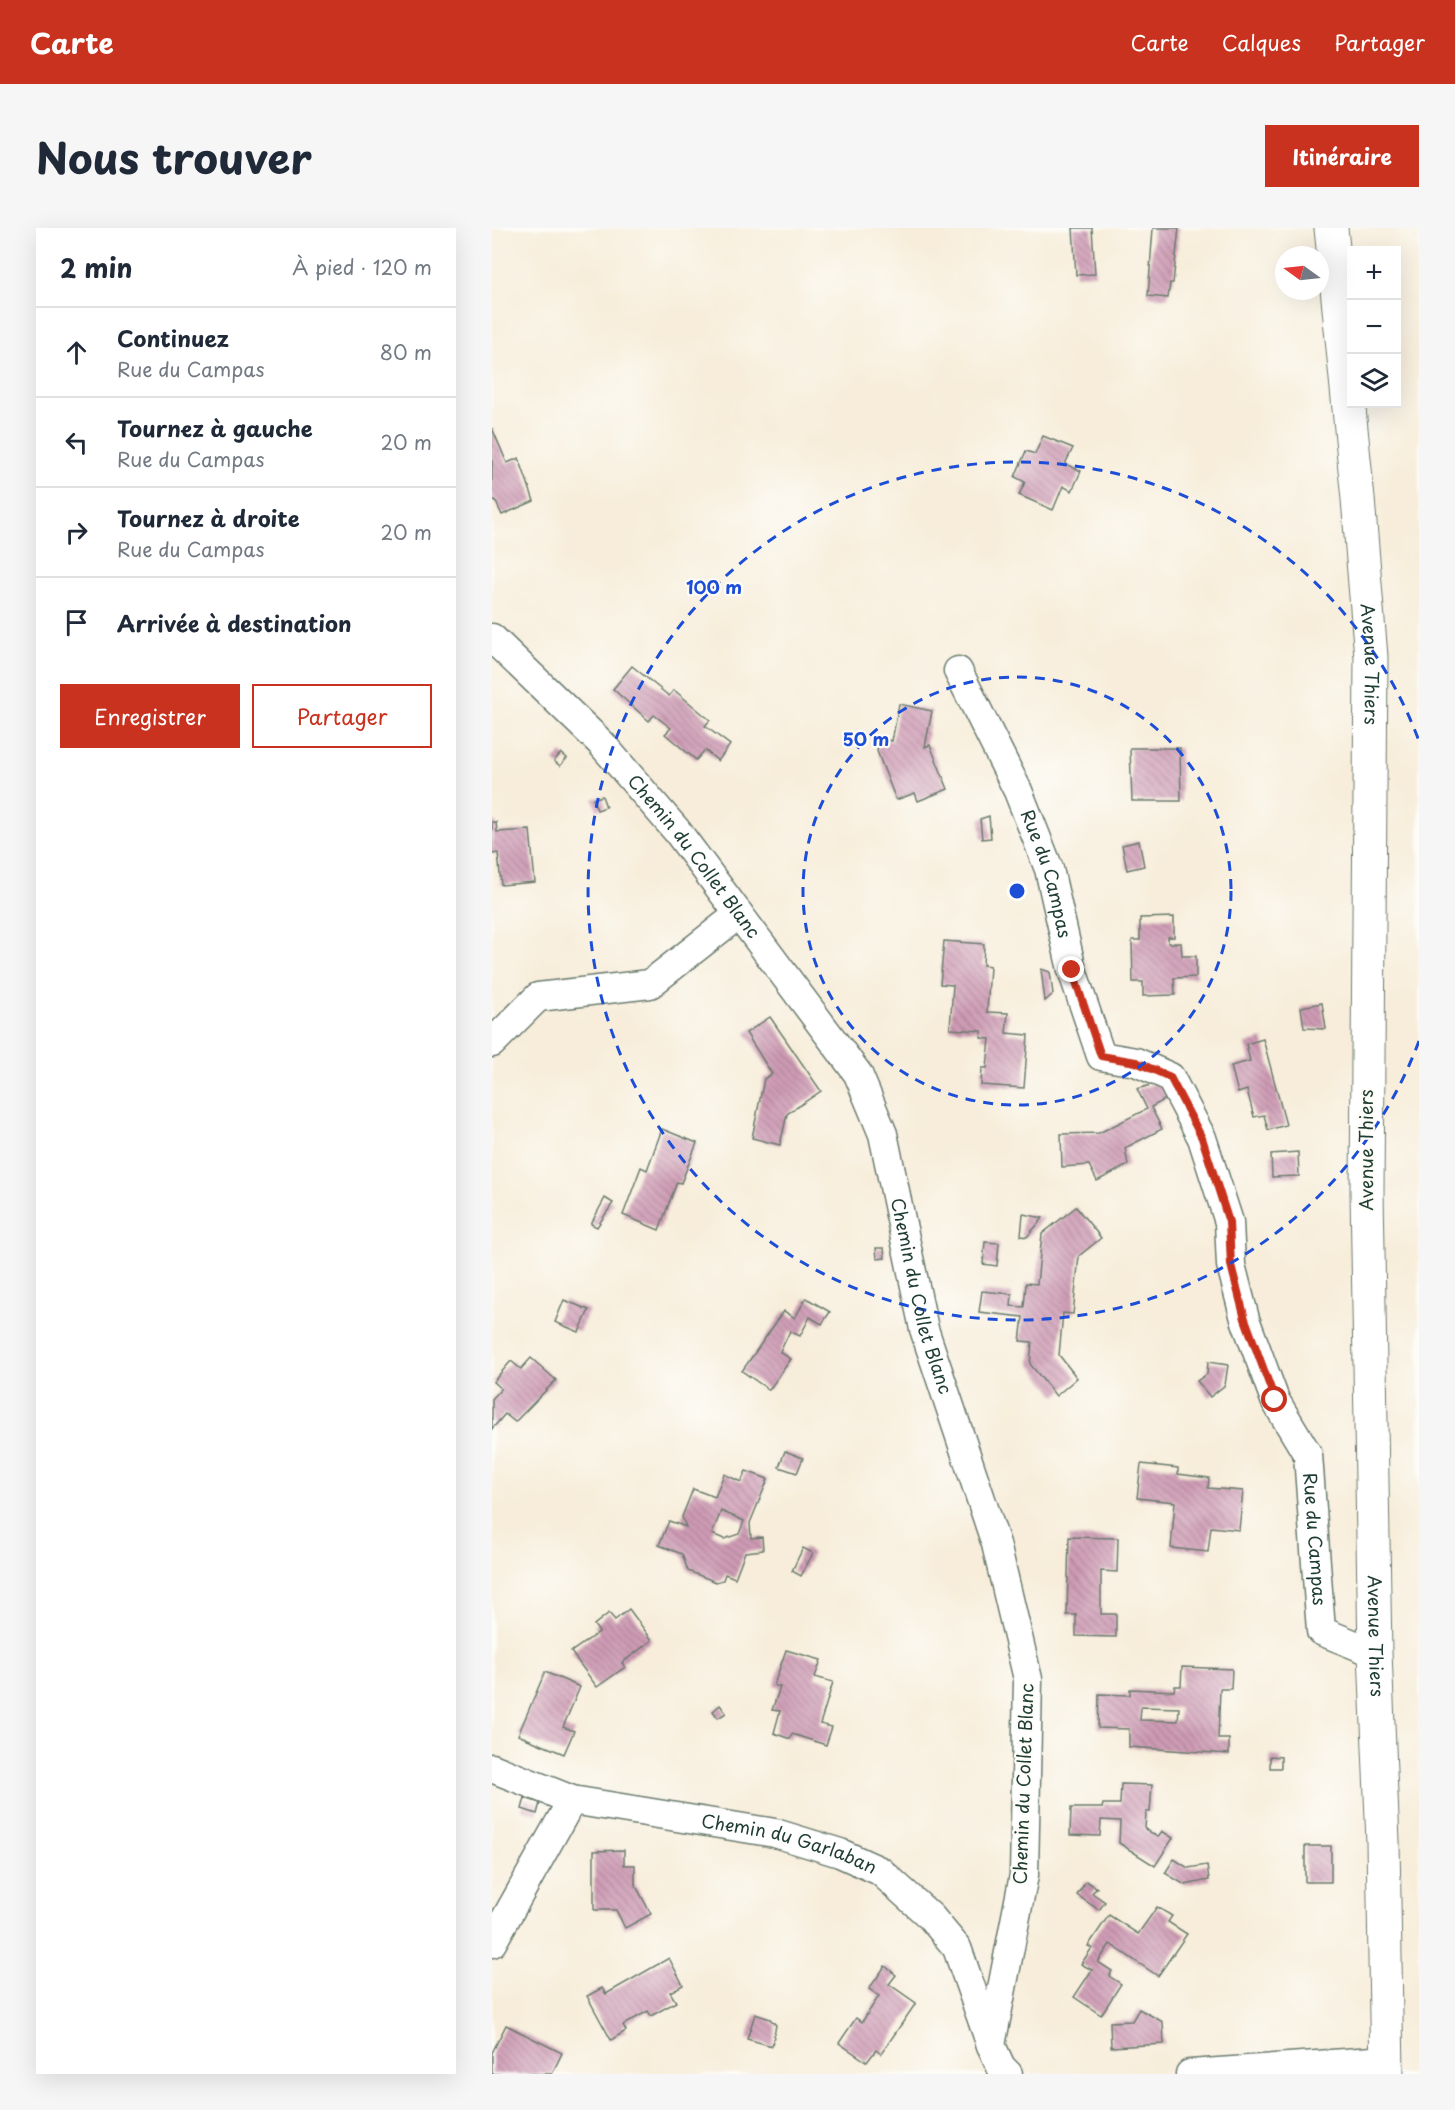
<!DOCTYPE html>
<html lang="fr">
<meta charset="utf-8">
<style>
:root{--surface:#fff;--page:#f6f6f7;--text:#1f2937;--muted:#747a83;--line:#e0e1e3;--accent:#c8321e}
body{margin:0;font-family:"Playpen Sans",sans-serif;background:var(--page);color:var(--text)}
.controls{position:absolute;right:18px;top:18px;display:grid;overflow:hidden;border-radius:0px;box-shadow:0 6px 24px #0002}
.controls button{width:54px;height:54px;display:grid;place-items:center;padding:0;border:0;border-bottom:2px solid var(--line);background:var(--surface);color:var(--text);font:30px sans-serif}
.compass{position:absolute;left:783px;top:18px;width:54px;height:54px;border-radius:50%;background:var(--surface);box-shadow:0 6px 24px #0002;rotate:285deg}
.stop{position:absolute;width:18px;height:18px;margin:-14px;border:4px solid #c8321e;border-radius:50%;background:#fff}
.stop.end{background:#c8321e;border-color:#fff;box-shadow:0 2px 6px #0008}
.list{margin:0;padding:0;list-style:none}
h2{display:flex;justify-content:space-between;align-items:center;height:78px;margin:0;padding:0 24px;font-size:26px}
h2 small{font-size:20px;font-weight:400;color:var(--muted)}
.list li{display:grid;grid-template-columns:39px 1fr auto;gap:18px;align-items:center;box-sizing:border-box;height:90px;padding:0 24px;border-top:2px solid var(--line)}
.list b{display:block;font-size:22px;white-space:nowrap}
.list p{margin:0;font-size:20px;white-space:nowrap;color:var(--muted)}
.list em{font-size:20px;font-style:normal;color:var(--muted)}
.actions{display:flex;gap:12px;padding:18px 24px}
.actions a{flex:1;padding:14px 0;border:2px solid var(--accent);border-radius:0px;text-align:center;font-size:21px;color:var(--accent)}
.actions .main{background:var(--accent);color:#fff}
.icon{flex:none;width:33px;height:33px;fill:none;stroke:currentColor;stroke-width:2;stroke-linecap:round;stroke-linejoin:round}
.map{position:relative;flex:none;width:927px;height:1846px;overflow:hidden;border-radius:0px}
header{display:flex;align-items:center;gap:36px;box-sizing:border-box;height:84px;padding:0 30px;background:var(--accent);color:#fff}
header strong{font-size:28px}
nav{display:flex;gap:33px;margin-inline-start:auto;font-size:21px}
.intro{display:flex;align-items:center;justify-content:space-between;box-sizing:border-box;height:144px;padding:0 36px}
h1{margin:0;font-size:42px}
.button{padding:15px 27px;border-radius:0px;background:var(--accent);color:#fff;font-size:21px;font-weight:700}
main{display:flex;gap:36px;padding:0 36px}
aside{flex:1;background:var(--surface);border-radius:0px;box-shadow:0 6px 24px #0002}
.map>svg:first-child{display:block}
.building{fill:url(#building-back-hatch);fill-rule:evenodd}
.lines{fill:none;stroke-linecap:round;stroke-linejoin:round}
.street-casing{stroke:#6b7b6e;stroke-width:31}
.secondary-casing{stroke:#6b7b6e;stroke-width:35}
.street{stroke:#fff;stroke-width:28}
.secondary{stroke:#fff;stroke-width:33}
.route{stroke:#c8321e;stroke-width:8}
.ring{fill:none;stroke:#1d4ed8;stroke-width:3;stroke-dasharray:10 8}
.labels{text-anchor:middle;stroke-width:4.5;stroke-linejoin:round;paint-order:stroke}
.street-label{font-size:18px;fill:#1f3d34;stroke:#fdfcf7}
.centre{fill:#1d4ed8;stroke:#fdfcf7;stroke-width:3}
.ring-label{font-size:18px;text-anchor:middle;font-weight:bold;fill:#1d4ed8;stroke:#fdfcf7;stroke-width:4.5;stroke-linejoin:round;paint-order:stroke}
</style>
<header>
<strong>Carte</strong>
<nav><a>Carte</a><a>Calques</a><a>Partager</a></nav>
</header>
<div class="intro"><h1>Nous trouver</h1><a class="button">Itinéraire</a></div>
<main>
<aside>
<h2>2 min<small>À pied · 120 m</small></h2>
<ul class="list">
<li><svg class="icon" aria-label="ahead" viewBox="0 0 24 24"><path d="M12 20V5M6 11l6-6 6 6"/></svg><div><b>Continuez</b><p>Rue du Campas</p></div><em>80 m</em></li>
<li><svg class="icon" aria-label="left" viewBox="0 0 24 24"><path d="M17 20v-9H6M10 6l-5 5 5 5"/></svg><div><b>Tournez à gauche</b><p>Rue du Campas</p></div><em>20 m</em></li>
<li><svg class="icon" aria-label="right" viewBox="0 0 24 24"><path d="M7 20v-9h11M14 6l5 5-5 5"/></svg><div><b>Tournez à droite</b><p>Rue du Campas</p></div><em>20 m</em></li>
<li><svg class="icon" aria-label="arrive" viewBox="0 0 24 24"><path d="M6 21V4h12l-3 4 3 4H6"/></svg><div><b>Arrivée à destination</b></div></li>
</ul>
<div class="actions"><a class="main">Enregistrer</a><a>Partager</a></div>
</aside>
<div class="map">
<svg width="927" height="1846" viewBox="0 0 927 1846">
<defs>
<pattern id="building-back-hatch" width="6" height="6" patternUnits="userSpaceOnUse" patternTransform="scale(1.5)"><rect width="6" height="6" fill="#cf9bb5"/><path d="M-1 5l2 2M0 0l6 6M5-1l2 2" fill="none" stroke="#a78094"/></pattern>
</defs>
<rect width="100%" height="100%" fill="#fdfcf7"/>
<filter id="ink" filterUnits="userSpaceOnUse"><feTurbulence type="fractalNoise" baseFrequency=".0167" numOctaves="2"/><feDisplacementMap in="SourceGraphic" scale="12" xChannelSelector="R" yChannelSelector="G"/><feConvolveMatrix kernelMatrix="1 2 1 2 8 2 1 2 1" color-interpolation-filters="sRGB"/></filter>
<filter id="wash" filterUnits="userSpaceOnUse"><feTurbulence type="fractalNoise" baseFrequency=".008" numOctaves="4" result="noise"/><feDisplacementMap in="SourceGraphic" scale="24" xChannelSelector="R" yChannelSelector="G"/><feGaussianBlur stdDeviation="1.35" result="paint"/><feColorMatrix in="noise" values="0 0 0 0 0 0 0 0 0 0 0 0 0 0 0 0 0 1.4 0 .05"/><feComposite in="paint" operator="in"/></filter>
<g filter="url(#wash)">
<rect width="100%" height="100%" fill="#f7edda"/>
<g id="blocks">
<g class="building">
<path d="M581,0H600L603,46L584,47Z"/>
<path d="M661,0H687L681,55H678L676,70L656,68Z"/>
<path d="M0,200L15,235L27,230L42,273L10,287L3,272L0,273Z"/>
<path d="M551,208L581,220L573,236L589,243L580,263L571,258L561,282L527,267L533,254L523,249L534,223L543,226Z"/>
<path d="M140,438L177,468L182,462L218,492L213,498L238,517L226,533L213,522L204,532L173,506L179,500L162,487L157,493L121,461Z"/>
<path d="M407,476L440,483L433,519L438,517L456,561L426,573L423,565L404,572L385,523L387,510L400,513Z"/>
<path d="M638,520H688L689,573H640Z"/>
<path d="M69,525L75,530L68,538L62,533Z"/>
<path d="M110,568L114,579L105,582L101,571Z"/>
<path d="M497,588L499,610L490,611L488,591Z"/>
<path d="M0,594H4L5,604L38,602L43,654L9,657L6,625L0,626Z"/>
<path d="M647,613L652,638L635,642L630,617Z"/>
<path d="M682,689V709H676V715H689L690,728H704V749L682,750L683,767L651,768V754H641L640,712H648V690Z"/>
<path d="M452,713L492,716L491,737L498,738L495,784L516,785L514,805L536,807L532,860L489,857L490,840H495L498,811L489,810L490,803L458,801L461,757L448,756Z"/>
<path d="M549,741L558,744L561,766L553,773Z"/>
<path d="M830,775L834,801L812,800L809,779Z"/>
<path d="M278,789L329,863L295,886L288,917L260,910L272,851L280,846L254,805Z"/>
<path d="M771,811L794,897L776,902L772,887L762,889L755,862L746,865L739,838L758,833L754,816Z"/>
<path d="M669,854L676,870L659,879L670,901L633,920L636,937L605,953L597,937L570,939L569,906L607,905L655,881L645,861Z"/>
<path d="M170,901L205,915L189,955L185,954L167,1002L131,987L149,939L155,942Z"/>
<path d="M806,924L807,948L780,949L779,926Z"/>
<path d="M113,970L121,975L105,999L99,996Z"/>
<path d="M584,979L609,1010L587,1028L581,1086L571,1085L567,1127L585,1150L564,1168L538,1136L540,1114L528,1113L531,1089L487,1084L490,1063L520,1066L519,1078L532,1079L534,1055L545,1056L550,1006Z"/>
<path d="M531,986L551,990L535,1009L529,1008Z"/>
<path d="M493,1014L507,1015L505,1038L491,1036Z"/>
<path d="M384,1020H392L393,1030L385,1031Z"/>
<path d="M314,1070L338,1084L330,1096L318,1089L308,1108L298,1103L288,1124L299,1131L277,1162L250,1143L292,1083L303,1090Z"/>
<path d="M72,1072L97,1082L87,1104L63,1094Z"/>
<path d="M39,1130L64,1152L23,1194L13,1186L0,1201V1171L9,1161L1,1154L19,1133L29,1141Z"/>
<path d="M716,1134L736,1137L733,1157L718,1169L705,1153L715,1146Z"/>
<path d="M293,1223L311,1230L305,1245L287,1239Z"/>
<path d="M649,1236L686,1240V1246L717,1250L716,1260L751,1263L747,1302L719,1299L716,1324L679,1320L683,1274L645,1270Z"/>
<path d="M254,1243L276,1251L258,1295L259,1310L270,1309L271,1322L253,1324L243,1350L233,1346L231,1352L224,1354L196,1343L190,1326L167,1317L177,1293L194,1299L190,1289L201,1261L223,1269L232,1246L249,1254ZM229,1283L252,1293L247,1306L232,1311L220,1306Z"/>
<path d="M577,1309L626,1310L625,1344L609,1343V1386H624V1409L584,1408V1387H575Z"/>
<path d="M311,1320L321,1325L309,1348L300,1343Z"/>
<path d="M137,1381L160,1412L130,1435L133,1439L105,1459L79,1424L107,1404L102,1397L117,1385L123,1392Z"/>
<path d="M294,1422L329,1432L323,1449L341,1454L328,1496L340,1499L334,1517L300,1506L298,1511L282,1505L288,1483L280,1482L288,1459L282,1457Z"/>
<path d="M690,1439L740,1441L739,1461H728L726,1511H737V1526L637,1519V1501L606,1500L607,1466L638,1467V1461L682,1463L683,1458H689ZM649,1479L687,1480L686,1493L648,1492Z"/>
<path d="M53,1444L88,1459L71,1499L82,1503L72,1526L26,1507Z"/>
<path d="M228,1477L234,1485L226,1490L221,1483Z"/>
<path d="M778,1528L789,1529V1540H778Z"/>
<path d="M629,1556L660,1557L658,1584H654L653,1601L666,1609L670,1603L681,1610L663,1638L627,1615L628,1593L609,1592L608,1608L578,1607L579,1580H610L611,1576H628Z"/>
<path d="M33,1570L48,1575L45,1586L30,1581Z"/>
<rect x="813" y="1618" width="26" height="36"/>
<path d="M132,1622V1637H143V1656L159,1686L133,1700L124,1682H102V1623Z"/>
<path d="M682,1631L696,1640L715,1637L717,1652L693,1657L673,1645Z"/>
<path d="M594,1653L605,1660L600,1665L613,1674L607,1682L585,1667Z"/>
<path d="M665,1679L680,1688L676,1694L695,1706L666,1748L618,1716L606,1734L620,1743L617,1748L629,1756L609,1787L582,1769L600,1742L589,1736L600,1720L596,1718L617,1687L646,1706Z"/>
<path d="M177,1730L191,1757L178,1764L184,1774L159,1788L156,1783L131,1797L134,1803L119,1812L95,1768L110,1760L114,1766Z"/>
<path d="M393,1738L404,1747L397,1756L424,1775L389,1826L384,1822L375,1834L347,1815L364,1790L370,1794L387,1768L377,1761Z"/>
<path d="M647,1781L671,1794L672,1816L619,1819L618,1794L640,1793Z"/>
<path d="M263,1786L278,1791L284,1797L280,1818L255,1811Z"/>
<path d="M14,1797L70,1825L60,1846H0V1825Z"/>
</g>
</g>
</g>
<g filter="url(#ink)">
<use href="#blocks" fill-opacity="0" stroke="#6b7b6e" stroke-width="1.5"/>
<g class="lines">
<g class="street-casing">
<g id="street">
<path id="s1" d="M0,410L109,515L185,603L366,846L391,906L432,1101L504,1316L536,1451L532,1647L499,1817L509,1839L516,1846"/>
<path id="s2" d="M466,443L526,563L557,641L580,742L609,828L644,834L678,849L710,910L737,994L739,1037L753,1091L783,1172L816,1227L829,1403L883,1425"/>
<path d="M0,815L46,769L158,756L247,686"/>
<path id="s3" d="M0,1540L80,1572L283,1605L348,1625L388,1643L439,1689L465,1720L499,1817"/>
<path d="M0,1715L80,1572"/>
<path d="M698,1846L895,1832"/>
</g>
</g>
<g class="secondary-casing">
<g id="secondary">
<path id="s4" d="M839,0L866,271L879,429L875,964L883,1425L891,1614L895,1846"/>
</g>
</g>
<use href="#street" class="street"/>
<use href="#secondary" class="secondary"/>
</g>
</g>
<g class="lines" filter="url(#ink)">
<path class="route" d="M580,742L609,828L644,834L678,849L710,910L737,994L739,1037L753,1091L783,1172"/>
</g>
<g class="ring">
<circle cx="525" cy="663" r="214"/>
<path d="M927 813A429 429 0 1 1 927 513"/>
</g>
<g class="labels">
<g class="street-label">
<text dy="6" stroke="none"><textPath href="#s4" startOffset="438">Avenue Thiers</textPath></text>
<text dy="6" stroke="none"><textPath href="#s1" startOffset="298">Chemin du Collet Blanc</textPath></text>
<text dy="6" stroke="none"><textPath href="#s2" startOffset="222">Rue du Campas</textPath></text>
<text transform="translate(875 922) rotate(-90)" y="6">Avenue Thiers</text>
<text dy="6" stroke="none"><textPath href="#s1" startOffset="802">Chemin du Collet Blanc</textPath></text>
<text dy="6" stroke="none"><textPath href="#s2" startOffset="976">Rue du Campas</textPath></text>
<text dy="6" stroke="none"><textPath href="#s4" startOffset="1410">Avenue Thiers</textPath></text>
<text transform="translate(532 1556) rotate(-88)" y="6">Chemin du Collet Blanc</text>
<text dy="6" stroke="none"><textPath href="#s3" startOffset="308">Chemin du Garlaban</textPath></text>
</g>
</g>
<circle cx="525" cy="663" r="9" class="centre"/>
<g class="ring-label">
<text x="222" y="366">100 m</text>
<text x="374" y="518">50 m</text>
</g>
</svg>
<div class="controls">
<button>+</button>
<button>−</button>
<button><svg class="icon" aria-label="layers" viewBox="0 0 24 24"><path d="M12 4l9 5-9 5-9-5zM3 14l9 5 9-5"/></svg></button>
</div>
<svg class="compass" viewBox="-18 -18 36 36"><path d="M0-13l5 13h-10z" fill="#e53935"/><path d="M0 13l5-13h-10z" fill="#747a83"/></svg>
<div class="stop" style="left:783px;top:1172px"></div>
<div class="stop end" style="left:580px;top:742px"></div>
</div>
</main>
